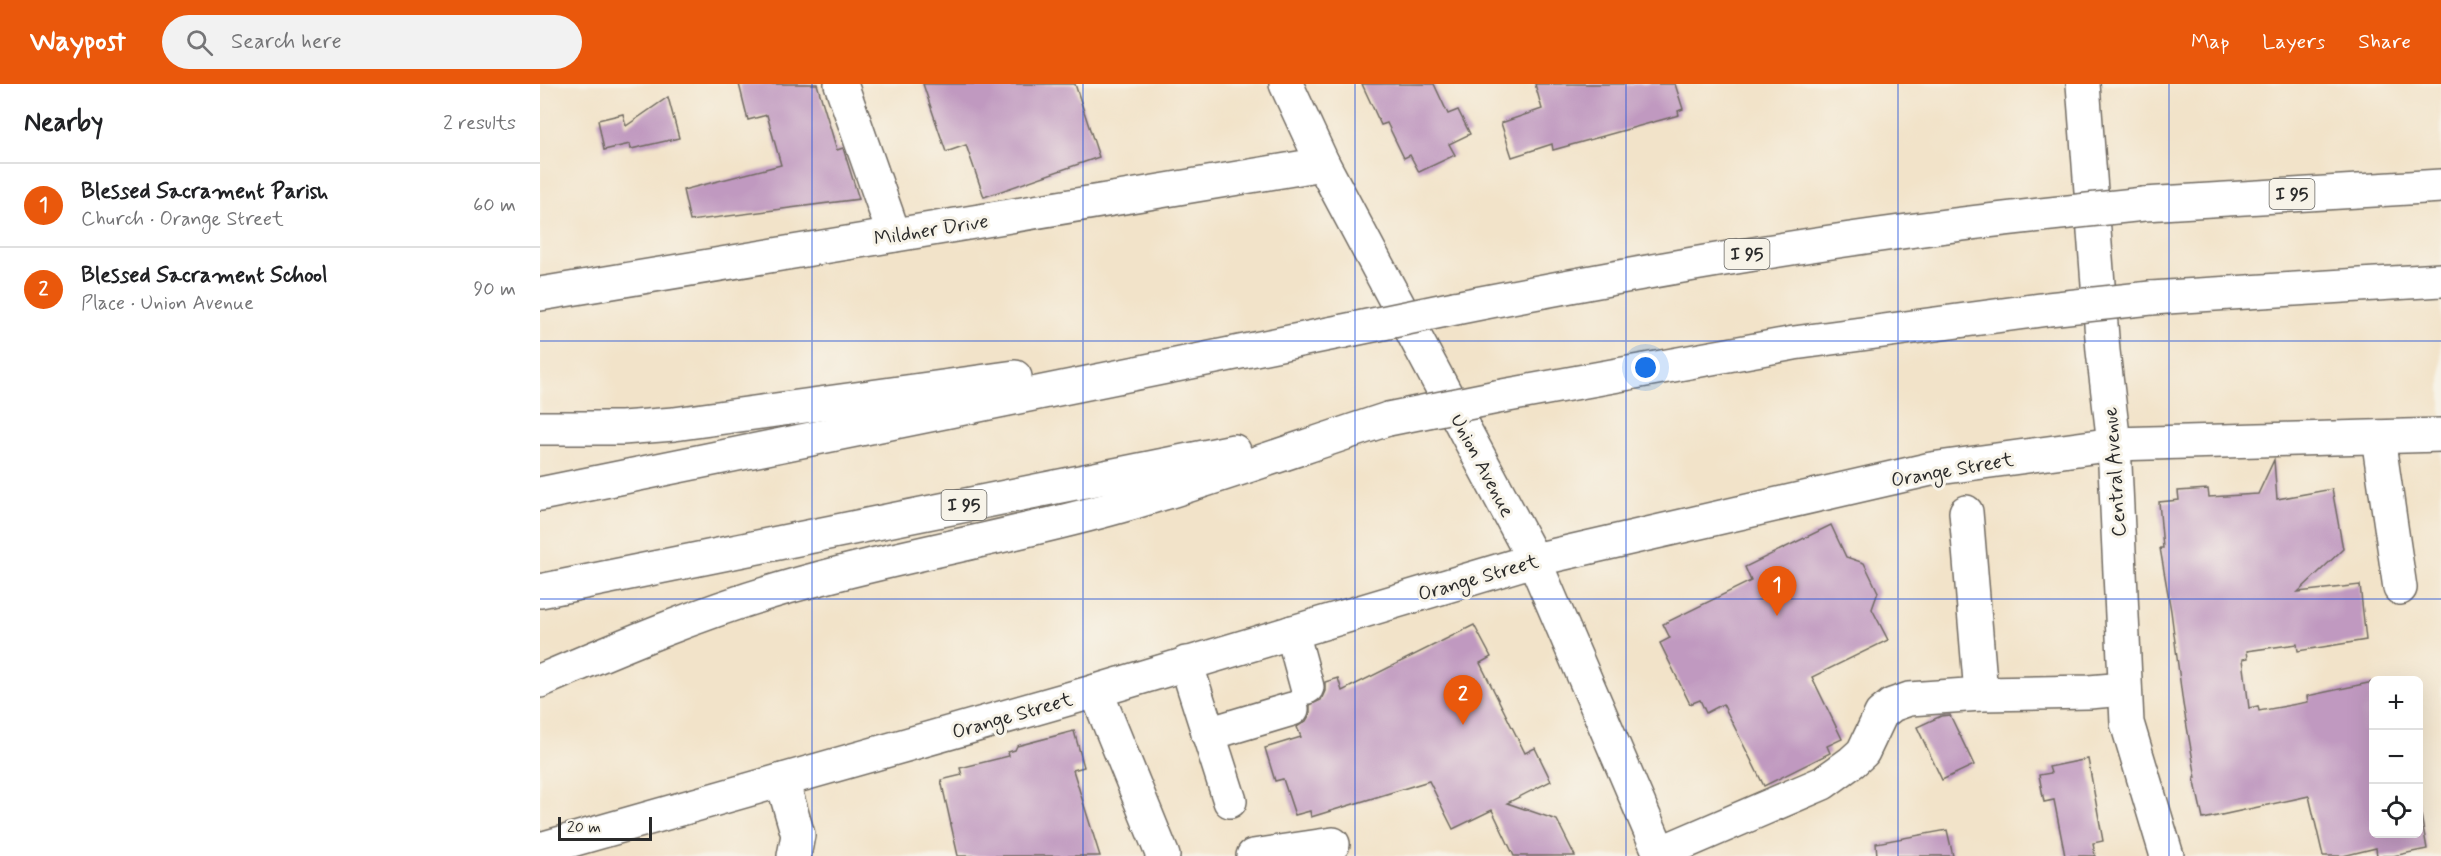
<!DOCTYPE html>
<meta charset="utf-8">
<style>
:root{--surface:#fff;--page:#f2f2f2;--text:#202124;--muted:#757577;--line:#e0e0e0;--accent:#ea580c}
body{margin:0;font-family:Mynerve,sans-serif;background:var(--page);color:var(--text)}
.controls{position:absolute;right:18px;bottom:18px;display:grid;overflow:hidden;border-radius:9px;box-shadow:0 6px 24px #0002}
.controls button{width:54px;height:54px;display:grid;place-items:center;padding:0;border:0;border-bottom:2px solid var(--line);background:var(--surface);color:var(--text);font:30px sans-serif}
.scale{position:absolute;left:18px;bottom:15px;width:94px;box-sizing:border-box;padding-left:6px;border:3px solid #2b2b2b;border-top:0;font-size:16px;line-height:21px;white-space:nowrap;color:#2b2b2b;-webkit-text-stroke:4px #f7f3e8;paint-order:stroke}
.you{position:absolute;left:1106px;top:284px;width:21px;height:21px;margin:-15px;border:4px solid #fff;border-radius:50%;background:#1a73e8;box-shadow:0 0 0 9px #1a73e833}
.badge{display:grid;place-items:center;width:39px;height:39px;border-radius:50%;background:var(--accent);color:#fff;font-size:20px;font-weight:700}
.pin{position:absolute;translate:-50% -50px;filter:drop-shadow(0 2px 3px #0008)}
.pin::after{content:'';position:absolute;top:32px;width:21px;height:18px;background:inherit;clip-path:polygon(0 0,100% 0,50% 100%)}
.list{margin:0;padding:0;list-style:none}
h2{display:flex;justify-content:space-between;align-items:center;height:78px;margin:0;padding:0 24px;font-size:26px}
h2 small{font-size:20px;font-weight:400;color:var(--muted)}
.list li{display:grid;grid-template-columns:39px 1fr auto;gap:18px;align-items:center;box-sizing:border-box;height:84px;padding:0 24px;border-top:2px solid var(--line)}
.list b{display:block;font-size:22px;white-space:nowrap}
.list p{margin:0;font-size:20px;white-space:nowrap;color:var(--muted)}
.list em{font-size:20px;font-style:normal;color:var(--muted)}
.icon{flex:none;width:33px;height:33px;fill:none;stroke:currentColor;stroke-width:2;stroke-linecap:round;stroke-linejoin:round}
.map{position:relative;flex:none;width:1901px;height:772px;overflow:hidden}
header{display:flex;align-items:center;gap:36px;box-sizing:border-box;height:84px;padding:0 30px;background:var(--accent);color:#fff}
header strong{font-size:28px}
nav{display:flex;gap:33px;margin-inline-start:auto;font-size:21px}
.search{width:420px;height:54px;background:var(--page);display:flex;align-items:center;gap:15px;box-sizing:border-box;padding:0 21px;border-radius:33px;color:var(--muted);font-size:22px}
main{display:flex}
aside{flex:1;background:var(--surface)}
.map>svg:first-child{display:block}
.building{fill:#c099c0}
.lines{fill:none;stroke-linecap:round;stroke-linejoin:round}
.minor-casing{stroke:#716b62;stroke-width:36}
.highway-casing{stroke:#716b62;stroke-width:36}
.minor{stroke:#fff;stroke-width:33}
.highway{stroke:#fff;stroke-width:33}
.highway-bridge-casing{stroke:#716b62;stroke-width:36;stroke-linecap:butt}
.highway-bridge{stroke:#fff;stroke-width:33}
.grid{fill:none;stroke:#1d4ed8;stroke-width:1.5;stroke-opacity:0.55}
.labels{text-anchor:middle;stroke-width:6;stroke-linejoin:round;paint-order:stroke}
.shield{fill:#f7f3e8;stroke:#686764;stroke-width:1.5}
.shield-label{font-size:18px;font-weight:bold;fill:#2b2b2b}
.street-label{font-size:20px;fill:#2b2b2b;stroke:#f7f3e8}
</style>
<header>
<strong>Waypost</strong>
<div class="search"><svg class="icon" aria-label="search" viewBox="0 0 24 24"><circle cx="10" cy="10" r="6"/><path d="M15 15l6 6"/></svg>Search here</div>
<nav><a>Map</a><a>Layers</a><a>Share</a></nav>
</header>
<main>
<aside>
<h2>Nearby<small>2 results</small></h2>
<ul class="list">
<li><span class="badge">1</span><div><b>Blessed Sacrament Parish</b><p>Church · Orange Street</p></div><em>60 m</em></li>
<li><span class="badge">2</span><div><b>Blessed Sacrament School</b><p>Place · Union Avenue</p></div><em>90 m</em></li>
</ul>
</aside>
<div class="map">
<svg width="1901" height="772" viewBox="0 0 1901 772">
<rect width="100%" height="100%" fill="#f7f3e8"/>
<filter id="ink" filterUnits="userSpaceOnUse"><feTurbulence type="fractalNoise" baseFrequency=".0167" numOctaves="2"/><feDisplacementMap in="SourceGraphic" scale="12" xChannelSelector="R" yChannelSelector="G"/><feConvolveMatrix kernelMatrix="1 2 1 2 8 2 1 2 1" color-interpolation-filters="sRGB"/></filter>
<filter id="wash" filterUnits="userSpaceOnUse"><feTurbulence type="fractalNoise" baseFrequency=".008" numOctaves="4" result="noise"/><feDisplacementMap in="SourceGraphic" scale="24" xChannelSelector="R" yChannelSelector="G"/><feGaussianBlur stdDeviation="1.35" result="paint"/><feColorMatrix in="noise" values="0 0 0 0 0 0 0 0 0 0 0 0 0 0 0 0 0 1.4 0 .05"/><feComposite in="paint" operator="in"/></filter>
<g filter="url(#wash)">
<rect width="100%" height="100%" fill="#f2e3c9"/>
<g id="blocks">
<g class="building">
<path d="M199,0H277L297,66L303,64L319,115L150,137L143,106L241,81L227,31L208,36Z"/>
<path d="M383,0H535L559,73L444,113L426,61L406,68Z"/>
<path d="M822,0H894L908,30L918,26L930,50L909,60L915,71L879,88L870,71L864,74L847,39L841,41Z"/>
<path d="M995,0H1135L1143,25L1138,27L1139,31L1013,66L1012,60L972,73L961,39L1002,25Z"/>
<path d="M128,13L139,54L91,65L90,60L64,66L58,36L83,30L86,42Z"/>
<path d="M1734,376L1737,415L1792,405L1803,465L1758,508L1820,501L1826,556L1758,567L1757,560L1707,567L1708,574L1703,575L1709,624L1718,622L1719,627L1768,618L1767,612L1833,598V750H1878V714L1887,765L1853,772H1837L1836,764L1803,772H1783L1769,712L1663,735L1654,694H1656L1643,620L1631,527L1620,464H1623L1619,418L1639,416L1638,407L1668,405L1669,413L1718,410Z"/>
<path d="M1291,441L1306,473L1324,479L1338,508L1332,525L1348,556L1272,593L1302,655L1287,662L1290,669L1224,702L1183,620L1166,629L1160,616L1150,620L1120,559L1130,554L1123,540L1211,497L1205,483Z"/>
<path d="M934,541L951,573L940,579L985,669L995,664L1011,697L967,719L1017,736L1035,772H974L952,726L913,745L889,697L771,733L770,727L755,731L743,695L735,697L725,664L761,653L757,643L766,637L770,630V621L781,616L785,607V598L798,594L802,607Z"/>
<path d="M1410,631L1434,681L1402,696L1377,643L1401,632Z"/>
<path d="M534,647L544,683L533,686L560,772H418L401,696L422,691L420,684L469,672L468,668L475,666L477,662Z"/>
<path d="M1548,675L1563,757L1553,759L1555,772H1525L1514,716L1504,718L1499,691L1511,689L1509,683Z"/>
<path d="M1407,746L1413,772H1337L1336,759Z"/>
</g>
</g>
</g>
<g filter="url(#ink)">
<use href="#blocks" fill-opacity="0" stroke="#716b62" stroke-width="1.5"/>
<g class="lines">
<g class="minor-casing">
<g id="minor">
<path d="M301,0L354,151"/>
<path d="M746,0L783,80L994,476L1121,772"/>
<path d="M1543,0L1563,267L1574,360L1587,639L1627,772"/>
<path d="M0,210L783,80"/>
<path d="M1838,353L1860,504"/>
<path d="M752,548L767,603"/>
<path d="M646,579L690,717"/>
<path d="M556,607L623,772"/>
<path d="M1441,610L1549,608L1585,605"/>
<path d="M668,650L752,625"/>
<path d="M242,696L258,751L254,772"/>
<path d="M0,765L556,607L994,476L1391,385L1574,360L1901,351"/>
<path d="M1120,769L1283,699L1312,678L1323,668L1341,630L1352,621L1369,615L1441,610L1426,428"/>
<path d="M713,772L793,760"/>
</g>
</g>
<g class="highway-casing">
<g id="highway">
<path d="M1604,120L1901,102"/>
<path d="M1611,214L1901,196"/>
<path d="M915,224C1109,186 1304,152 1501,131"/>
<path d="M957,313L1254,259L1508,225"/>
<path d="M0,344H82L134,340L475,293"/>
<path d="M0,410L804,247"/>
<path d="M0,507L694,367"/>
<path d="M0,597C79,563 159,529 241,505C353,472 469,454 581,422C671,396 759,364 848,335"/>
</g>
</g>
<use href="#minor" class="minor"/>
<use href="#highway" class="highway"/>
<g class="highway-bridge-casing">
<g id="highway-bridge">
<path d="M1501,131L1604,120"/>
<path d="M1508,225L1611,214"/>
<path d="M804,247L915,224"/>
<path d="M848,335L957,313"/>
</g>
</g>
<use href="#highway-bridge" class="highway-bridge"/>
</g>
</g>
<path class="grid" d="M272,0V772M543,0V772M815,0V772M1086,0V772M1358,0V772M1629,0V772M0,257H1901M0,515H1901"/>
<g class="labels">
<g class="shield">
<rect x="1729.5" y="95" width="45" height="30" rx="4.5"/>
<rect x="1184.5" y="155" width="45" height="30" rx="4.5"/>
<rect x="401.5" y="406" width="45" height="30" rx="4.5"/>
</g>
<g class="shield-label">
<text x="1752" y="116">I 95</text>
<text x="1207" y="176">I 95</text>
<text x="424" y="427">I 95</text>
</g>
<g class="street-label">
<text transform="translate(391 145) rotate(-9)" y="7">Mildner Drive</text>
<text transform="translate(943 381) rotate(62)" y="7">Union Avenue</text>
<text transform="translate(1412 385) rotate(-10)" y="7">Orange Street</text>
<text transform="translate(1574 388) rotate(-94)" y="7">Central Avenue</text>
<text transform="translate(938 493) rotate(-16)" y="7">Orange Street</text>
<text transform="translate(472 631) rotate(-16)" y="7">Orange Street</text>
</g>
</g>
</svg>
<div class="controls">
<button>+</button>
<button>−</button>
<button><svg class="icon" aria-label="locate" viewBox="0 0 24 24"><circle cx="12" cy="12" r="6"/><path d="M12 2v4M12 18v4M2 12h4M18 12h4"/></svg></button>
</div>
<div class="scale">20 m</div>
<div class="you"></div>
<div class="pin badge" style="left:1237px;top:532px">1</div>
<div class="pin badge" style="left:923px;top:641px">2</div>
</div>
</main>
